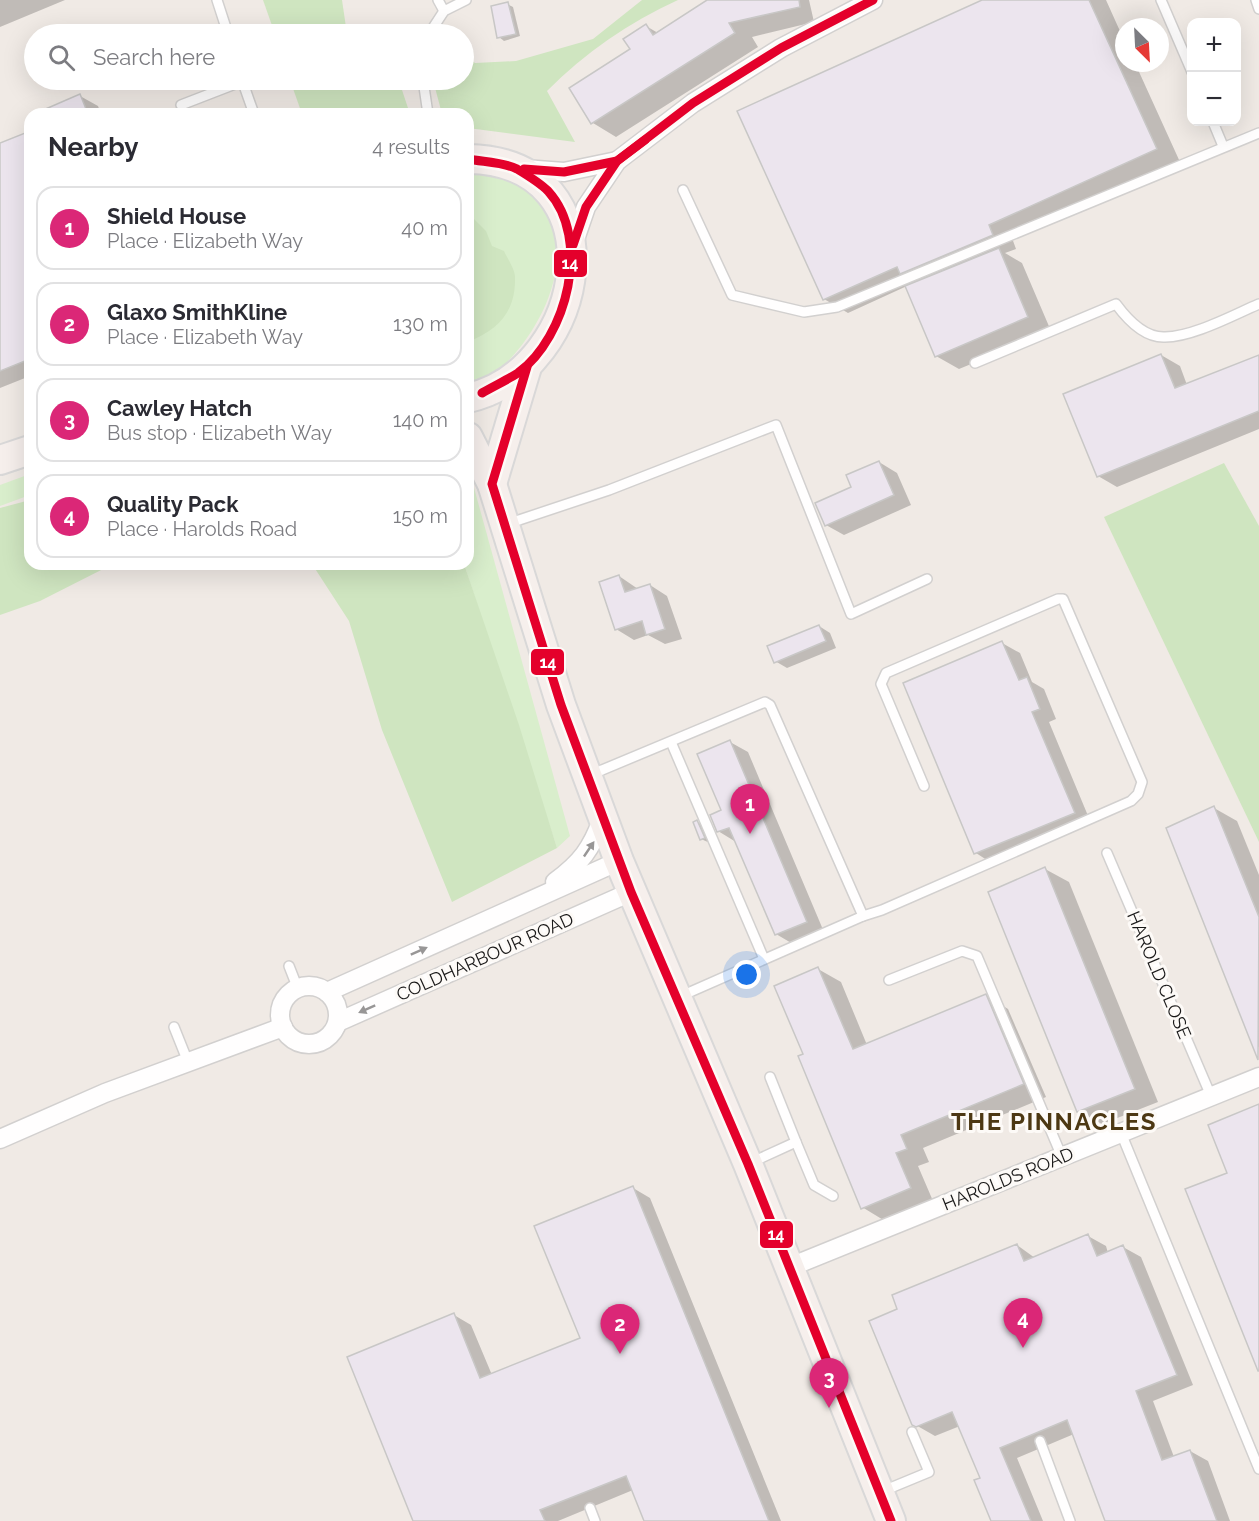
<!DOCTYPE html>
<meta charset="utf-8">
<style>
:root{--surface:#fff;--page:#f2f2f3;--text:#2b2b33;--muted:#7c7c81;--line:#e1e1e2;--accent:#db2777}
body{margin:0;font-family:Raleway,sans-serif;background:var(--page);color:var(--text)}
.controls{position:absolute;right:18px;top:18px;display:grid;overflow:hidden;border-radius:12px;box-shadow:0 6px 24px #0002}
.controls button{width:54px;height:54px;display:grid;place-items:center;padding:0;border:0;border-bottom:2px solid var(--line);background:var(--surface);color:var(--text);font:30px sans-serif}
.compass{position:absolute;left:1115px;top:18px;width:54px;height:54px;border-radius:50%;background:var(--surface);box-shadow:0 6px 24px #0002;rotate:156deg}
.you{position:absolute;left:747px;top:975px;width:21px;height:21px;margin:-15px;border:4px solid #fff;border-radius:50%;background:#1a73e8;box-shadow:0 0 0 9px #1a73e833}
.badge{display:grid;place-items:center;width:39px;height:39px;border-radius:50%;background:var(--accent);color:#fff;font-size:20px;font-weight:700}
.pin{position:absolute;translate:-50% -50px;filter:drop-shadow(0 2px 3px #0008)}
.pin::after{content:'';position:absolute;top:32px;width:21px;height:18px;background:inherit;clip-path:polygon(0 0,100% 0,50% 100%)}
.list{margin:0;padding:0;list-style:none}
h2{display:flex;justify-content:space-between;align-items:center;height:78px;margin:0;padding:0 24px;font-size:26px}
h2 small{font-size:20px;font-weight:400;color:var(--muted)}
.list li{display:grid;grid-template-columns:39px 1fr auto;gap:18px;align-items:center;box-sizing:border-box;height:84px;margin:0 12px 12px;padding:0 12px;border:2px solid var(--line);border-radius:18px}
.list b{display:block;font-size:22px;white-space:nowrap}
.list p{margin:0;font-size:20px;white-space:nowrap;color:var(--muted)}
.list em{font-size:20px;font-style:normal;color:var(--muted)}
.icon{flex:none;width:33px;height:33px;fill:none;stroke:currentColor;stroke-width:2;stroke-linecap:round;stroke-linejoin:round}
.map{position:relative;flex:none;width:1259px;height:1521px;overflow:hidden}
.search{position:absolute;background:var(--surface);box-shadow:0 6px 24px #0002;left:24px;top:24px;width:450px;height:66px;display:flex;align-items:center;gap:15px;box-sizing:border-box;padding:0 21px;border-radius:33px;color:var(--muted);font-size:22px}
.panel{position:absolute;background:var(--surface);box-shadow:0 6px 24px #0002;left:24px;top:108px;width:450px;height:462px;border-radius:18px}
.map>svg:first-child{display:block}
.built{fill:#f0eae5;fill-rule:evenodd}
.green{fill:#d9eecc}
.forest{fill:#cfe5c0}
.shadow{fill:#0003}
.building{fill:#ece5ee;stroke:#c8c7c6;stroke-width:1.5}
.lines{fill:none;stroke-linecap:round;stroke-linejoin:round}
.lane-casing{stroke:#d2d0cf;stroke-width:12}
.street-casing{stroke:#d2d0cf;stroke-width:21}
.primary-casing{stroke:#d9d8d8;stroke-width:32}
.lane{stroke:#fffefe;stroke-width:9}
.street{stroke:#fffefe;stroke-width:18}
.primary{stroke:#f6efec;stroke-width:28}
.bus-1-casing{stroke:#fdfaf7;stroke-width:14}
.bus-1{stroke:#e4002b;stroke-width:9}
.oneway{fill:#989696}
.labels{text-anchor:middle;stroke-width:6;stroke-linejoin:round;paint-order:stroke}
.street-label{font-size:18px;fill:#191818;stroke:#fdfaf7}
.district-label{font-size:24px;font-weight:bold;letter-spacing:1.5px;fill:#4d3813;stroke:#fdfaf7}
.line-badge{stroke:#fdfaf7;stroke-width:2}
.badge-label{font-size:16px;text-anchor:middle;font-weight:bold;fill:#fff}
</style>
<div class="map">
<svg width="1259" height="1521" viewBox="0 0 1259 1521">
<rect width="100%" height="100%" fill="#fcfaf8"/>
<path class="built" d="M0,0H1259V1521H0ZM1192,22H1236V122H1192ZM1124,27H1160V63H1124ZM34,34H464V80H34ZM30,114H468V564H30Z"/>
<g class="green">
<path d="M468,169C484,173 507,176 521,185C589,231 549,324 501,368C492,375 478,380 468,385Z"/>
<path d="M468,466L570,836L557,848L464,564H468Z"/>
<path d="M30,474V495L0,506V485Z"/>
</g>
<g class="forest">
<path d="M263,0H342L347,34H275Z"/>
<path d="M642,0H678C629,22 585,53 547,91L575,142L468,128V114H442L433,80H464V55L475,63L516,61L593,39Z"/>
<path d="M290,80H385L400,84L410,114H302Z"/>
<path d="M468,213L486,231L492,246L504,251C507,258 515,269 515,277C516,312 498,330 468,342Z"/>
<path d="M1224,463L1259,526V842L1104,517Z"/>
<path d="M30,500V564H113L40,601L0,615V508Z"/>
<path d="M312,564H464L519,725L557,848L452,902L382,730L349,621Z"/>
</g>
<g class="shadow">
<path d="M0,0H65L0,27Z"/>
<path d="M710,0H809L814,22L752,37L758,47L616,137L593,123L571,88L632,50L646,26L658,33Z"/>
<path d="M986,0H1106L1124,40V63H1135L1180,162L1012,238L1016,249L1005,253L1022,263L1051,331L959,369L936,356L907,286L848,313L824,299Z"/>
<path d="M507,4L513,7L520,36L504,41L499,37Z"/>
<path d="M80,96L98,106L101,114H51Z"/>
<path d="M30,133V376L0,388V145Z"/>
<path d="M1161,355L1180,366L1187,385L1259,356V429L1117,487L1098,476Z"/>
<path d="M879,462L897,473L911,505L844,535L826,525L853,487Z"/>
<path d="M619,576L638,589L650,585L667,596L682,639L665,644L648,635L634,640L616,629Z"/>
<path d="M819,626L830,633L836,648L787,668L775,661Z"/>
<path d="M1002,643L1020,653L1032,682L1044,689L1056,719L1049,722L1091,823L993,864L976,853L905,683Z"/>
<path d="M730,742L748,752L824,932L793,944L776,934L736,842L718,831Z"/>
<path d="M1214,808L1237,821L1259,875V1047L1253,1044Z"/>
<path d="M697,822L715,832L721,848L701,839Z"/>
<path d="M1045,869L1069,882L1158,1102L1102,1124L1078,1111Z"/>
<path d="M818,969L841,982L867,1045L986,995L1008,1009L1046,1097L923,1148L929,1162L918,1166L933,1201L885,1221L862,1207L805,1054Z"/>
<path d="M633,1188L650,1198L781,1521H646L633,1490L558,1521H415L454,1315L471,1325L492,1375L582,1339Z"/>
<path d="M1088,1236L1106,1246L1108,1253L1123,1247L1141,1257L1193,1385L1153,1401L1174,1457L1190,1451L1208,1461L1230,1521H1107L1074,1434L1017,1458L1043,1521H993L982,1479L960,1426L935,1436L914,1424L899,1310L1017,1245L1035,1258Z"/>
</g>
<g class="building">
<path d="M707,0H799L800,7L729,23L735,33L591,124L569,88L630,49L623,39L646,24L653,35Z"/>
<path d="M982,0H1089L1157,149L989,225L993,235L900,274L897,267L823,300L737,111Z"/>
<path d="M508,2L516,34L497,38L491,6Z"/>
<path d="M80,94L88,114H34Z"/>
<path d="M30,131V359L0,371V143Z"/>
<path d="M999,248L1028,317L935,357L905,286Z"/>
<path d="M1161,354L1175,388L1259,355V411L1097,477L1063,394Z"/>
<path d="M879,461L894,495L825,526L815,503L851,487L846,475Z"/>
<path d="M619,575L625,592L650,584L665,629L646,635L642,621L615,630L599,582Z"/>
<path d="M819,625L826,641L774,663L767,646Z"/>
<path d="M1002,641L1019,680L1027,677L1040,709L1032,712L1075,813L974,854L903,683Z"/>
<path d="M730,740L807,922L775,935L729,828L717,832L710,815L721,810L697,754Z"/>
<path d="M1214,806L1259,917L1258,1060L1166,828Z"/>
<path d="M697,820L705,838L700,840L693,822Z"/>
<path d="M1045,867L1135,1089L1077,1112L988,892Z"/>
<path d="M818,967L853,1049L986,994L1024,1084L901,1135L907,1149L896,1153L911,1188L861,1209L798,1056L803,1054L774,986Z"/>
<path d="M1259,1104V1371H1258L1185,1189L1227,1173L1208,1125Z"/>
<path d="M633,1186L769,1521H644L626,1476L540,1510L545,1521H413L347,1357L454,1313L480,1378L580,1338L534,1226Z"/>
<path d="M1088,1234L1097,1256L1123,1245L1177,1375L1136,1391L1162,1460L1190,1450L1217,1521H1105L1067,1420L1000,1448L1031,1521H991L974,1480L980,1478L952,1412L916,1427L912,1425L869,1321L897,1309L892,1295L1017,1244L1024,1261Z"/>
</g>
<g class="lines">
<g class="lane-casing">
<g id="lane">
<path d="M217,0L228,34"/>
<path d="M438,0L444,11"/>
<path d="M1161,0L1192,72"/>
<path d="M1256,0L1259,9"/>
<path d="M429,34L444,11L466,0"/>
<path d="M242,80L254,114"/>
<path d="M423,80L428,114"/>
<path d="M181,105L243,81"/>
<path d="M1213,122L1223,146"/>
<path d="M683,190L732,295L804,312L837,307L1259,133"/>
<path d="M975,363L1116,304C1127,319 1145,338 1165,337C1193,337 1233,315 1259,304"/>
<path d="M507,524L609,490L776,425L851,614L927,579"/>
<path d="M671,742L764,959"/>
<path d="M590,775L765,702L770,705L863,916L681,996"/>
<path d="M1107,853L1211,1096"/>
<path d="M863,916L882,910L1131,801L1138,794L1142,782L1063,599H1058L886,673L881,684L924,786"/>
<path d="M289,966L298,989"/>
<path d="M889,980L962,951L977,956L1062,1157"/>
<path d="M174,1027L188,1062"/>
<path d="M770,1077L796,1142"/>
<path d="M1121,1133L1259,1469"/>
<path d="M750,1163L796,1142L814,1185L833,1196"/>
<path d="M1040,1441L1070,1521"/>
<path d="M883,1491L929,1472L912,1432"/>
<path d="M590,1508L595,1521"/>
</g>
</g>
<g class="street-casing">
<g id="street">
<path d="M524,169L564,172L617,161"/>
<path d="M573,245L586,207L617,161L693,103L781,48L873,0"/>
<path d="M555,882C582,862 591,849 603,818"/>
<circle cx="309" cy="1015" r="29"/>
<path d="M327,992L619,861"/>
<path d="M338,1022L631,892"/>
<path d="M0,1139L105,1093L283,1027"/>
<path d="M790,1267L1259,1077"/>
</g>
</g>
<g class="primary-casing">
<g id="primary">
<path d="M468,159C622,161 590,370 468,398"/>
<path d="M468,437L492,484L561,705L619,861L748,1164L891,1521"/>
<path d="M0,460L30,450"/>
<path d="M492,484L527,367"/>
</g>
</g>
<use href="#lane" class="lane"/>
<use href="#street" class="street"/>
<use href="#primary" class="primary"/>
<g class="bus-1-casing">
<g id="bus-1">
<path d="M468,159C483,162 504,162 517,169C527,175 540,183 548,191C592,239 567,337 518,373C507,380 494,386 482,393"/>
<path d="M524,169L564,172L617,161L645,140"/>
<path d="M573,245L586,207L617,161L693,103L781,48L873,0"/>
<path d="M527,367L492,484L561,705L631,892L748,1164L891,1521"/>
</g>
</g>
<use href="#bus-1" class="bus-1"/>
</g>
<defs><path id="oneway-solid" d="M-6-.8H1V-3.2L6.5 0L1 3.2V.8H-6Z" transform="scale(1.5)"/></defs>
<g class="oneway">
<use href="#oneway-solid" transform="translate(589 849) rotate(-56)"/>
<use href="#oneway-solid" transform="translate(419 951) rotate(-24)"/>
<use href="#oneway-solid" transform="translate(367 1009) rotate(156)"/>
</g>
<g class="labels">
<g class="street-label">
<text transform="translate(485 957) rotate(-24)" y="6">COLDHARBOUR ROAD</text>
<text transform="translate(1159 975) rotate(67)" y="6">HAROLD CLOSE</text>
<text transform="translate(1008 1179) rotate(-22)" y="6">HAROLDS ROAD</text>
</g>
<g class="district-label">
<text x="1054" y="1130">THE PINNACLES</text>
</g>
</g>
<g class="line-badge">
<rect x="553" y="249" width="35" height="29" rx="6" fill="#e4002b"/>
<rect x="530" y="648" width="35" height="28" rx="6" fill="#e4002b"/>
<rect x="759" y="1220" width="35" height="29" rx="6" fill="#e4002b"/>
</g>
<g class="badge-label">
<text x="570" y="269">14</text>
<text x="548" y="668">14</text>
<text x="776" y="1240">14</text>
</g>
</svg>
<div class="controls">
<button>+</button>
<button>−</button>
</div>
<svg class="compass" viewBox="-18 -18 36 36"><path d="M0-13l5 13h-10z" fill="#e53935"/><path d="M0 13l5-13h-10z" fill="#7c7c81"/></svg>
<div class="you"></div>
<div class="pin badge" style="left:750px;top:834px">1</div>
<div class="pin badge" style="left:620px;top:1354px">2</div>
<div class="pin badge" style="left:829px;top:1408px">3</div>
<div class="pin badge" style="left:1023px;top:1348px">4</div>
<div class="search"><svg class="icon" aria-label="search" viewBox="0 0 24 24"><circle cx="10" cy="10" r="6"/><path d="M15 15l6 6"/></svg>Search here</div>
<section class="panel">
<h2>Nearby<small>4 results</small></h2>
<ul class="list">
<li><span class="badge">1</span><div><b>Shield House</b><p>Place · Elizabeth Way</p></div><em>40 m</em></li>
<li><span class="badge">2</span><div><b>Glaxo SmithKline</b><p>Place · Elizabeth Way</p></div><em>130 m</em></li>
<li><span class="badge">3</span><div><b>Cawley Hatch</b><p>Bus stop · Elizabeth Way</p></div><em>140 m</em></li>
<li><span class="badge">4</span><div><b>Quality Pack</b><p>Place · Harolds Road</p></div><em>150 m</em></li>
</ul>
</section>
</div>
